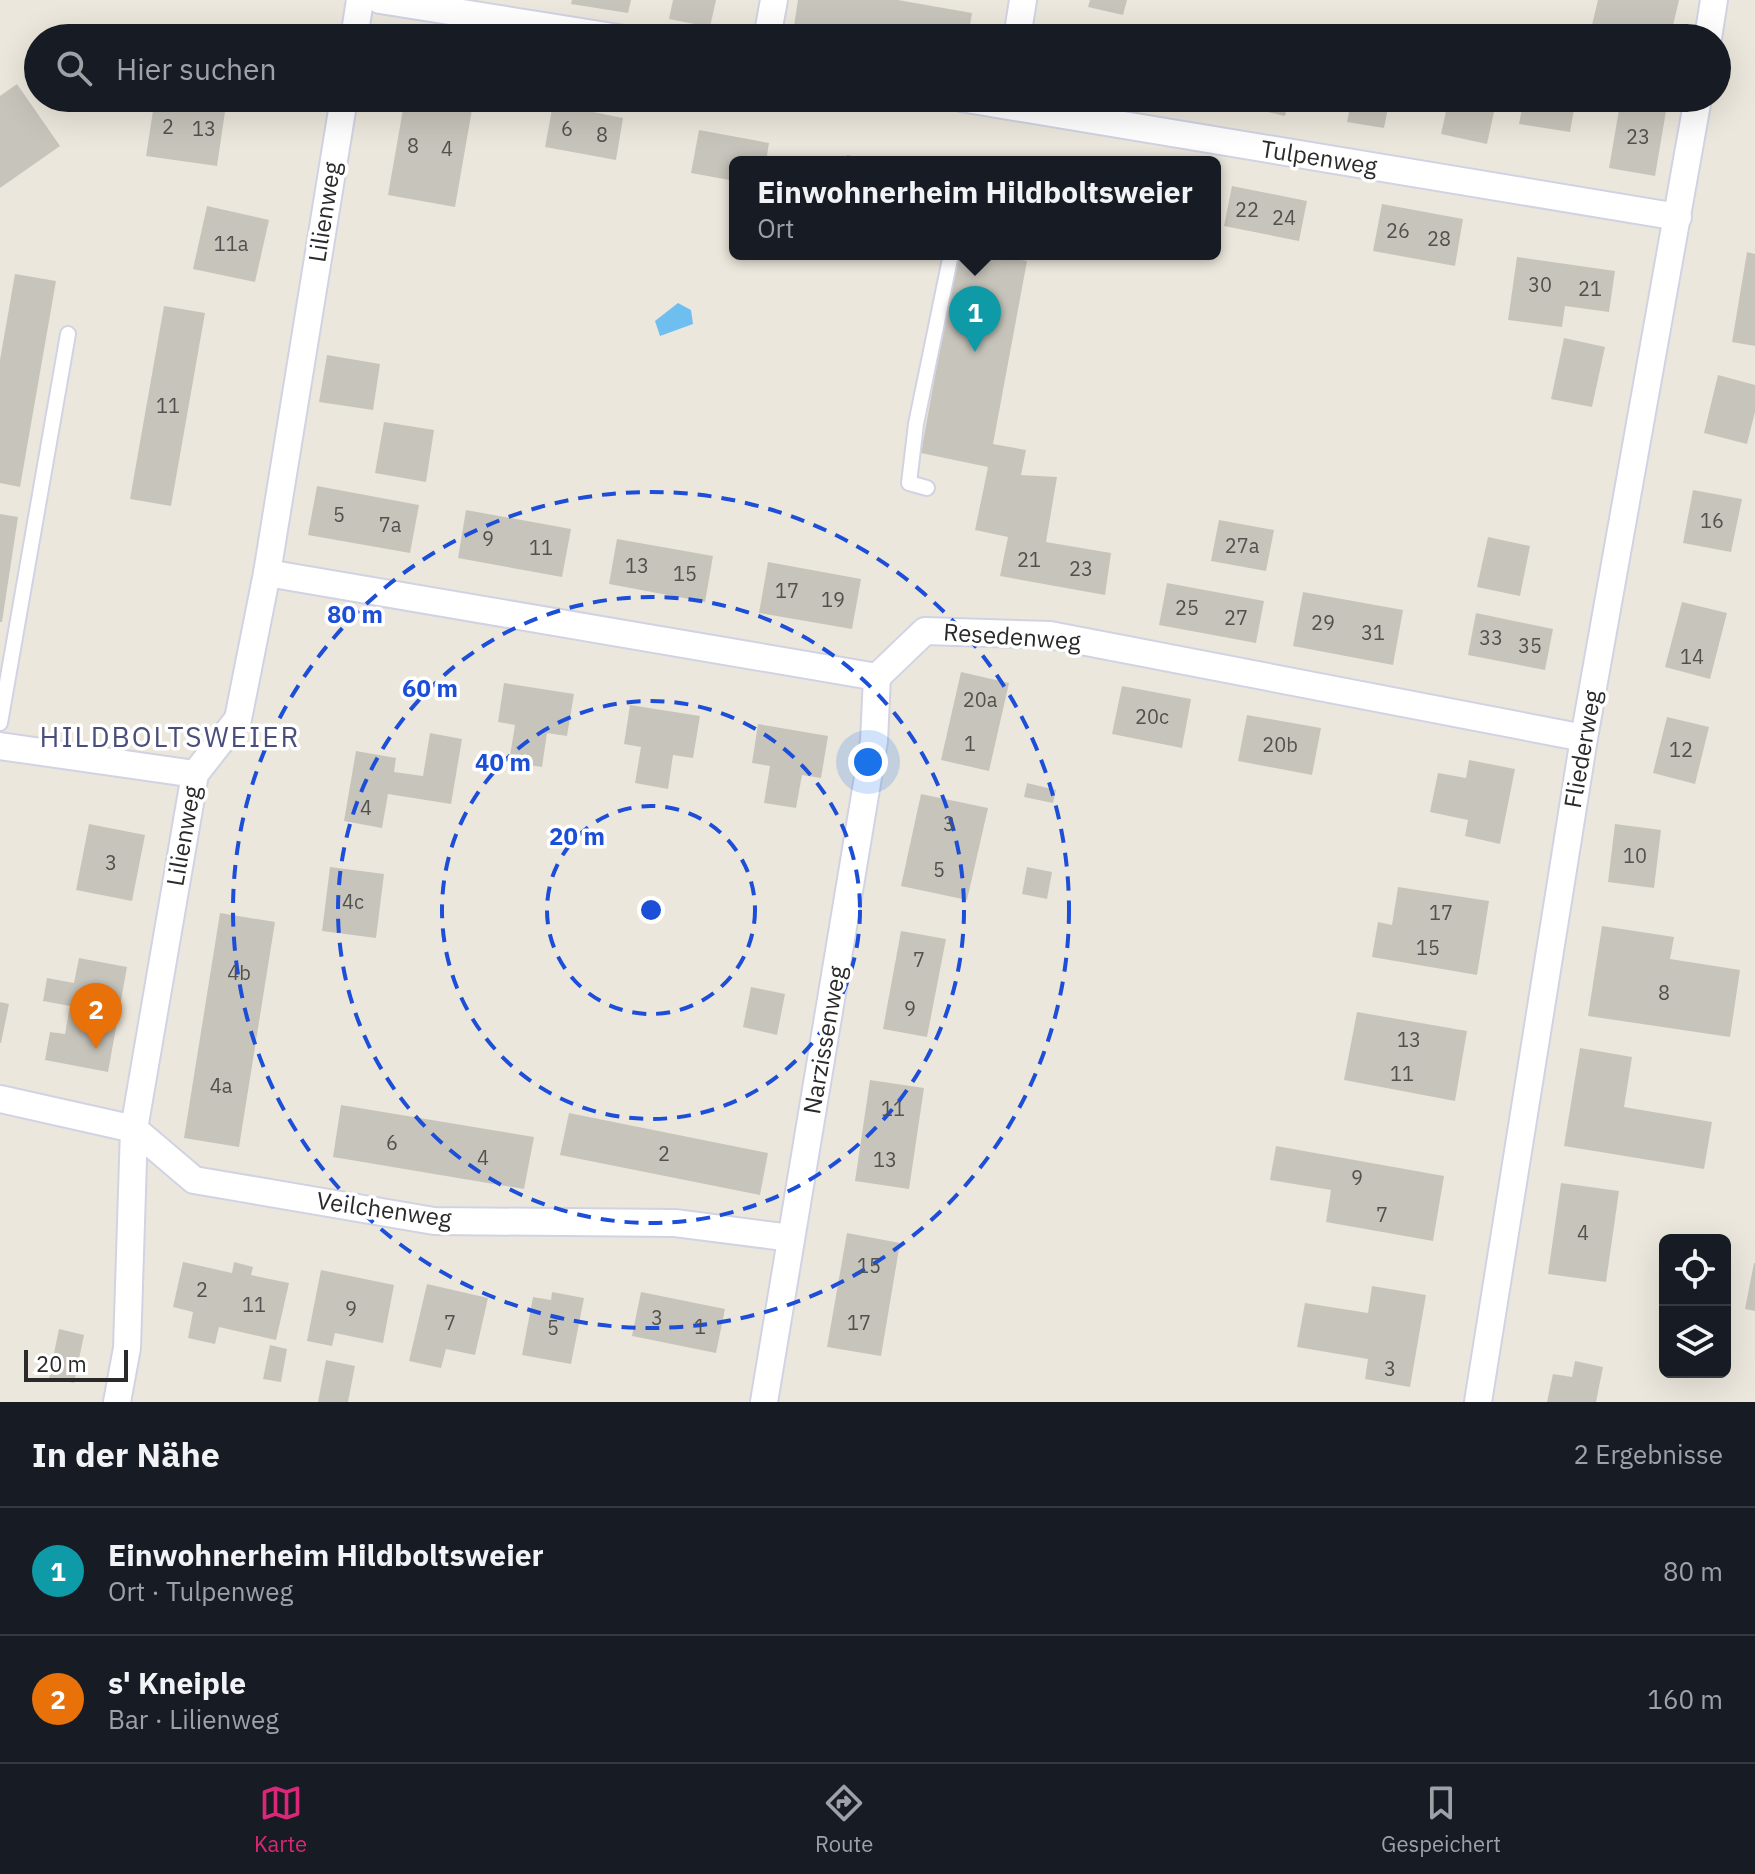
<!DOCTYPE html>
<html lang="de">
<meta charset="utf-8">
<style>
:root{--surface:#171b24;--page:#242831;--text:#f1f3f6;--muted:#9ea1a6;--line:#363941;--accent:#db2777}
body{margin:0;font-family:"IBM Plex Sans",sans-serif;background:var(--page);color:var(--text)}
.controls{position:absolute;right:24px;bottom:24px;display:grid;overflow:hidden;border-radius:12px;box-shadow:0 8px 32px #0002}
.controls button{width:72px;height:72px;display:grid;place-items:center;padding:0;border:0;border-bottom:2px solid var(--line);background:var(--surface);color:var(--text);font:40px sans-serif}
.scale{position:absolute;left:24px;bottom:20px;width:104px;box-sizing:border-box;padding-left:8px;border:4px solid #2a2a2a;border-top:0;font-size:22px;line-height:28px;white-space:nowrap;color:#2a2a2a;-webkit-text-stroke:6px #fff;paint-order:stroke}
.you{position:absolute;left:868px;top:762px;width:28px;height:28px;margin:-20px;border:6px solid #fff;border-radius:50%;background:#1a73e8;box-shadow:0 0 0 12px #1a73e833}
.badge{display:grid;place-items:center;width:52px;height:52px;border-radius:50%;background:var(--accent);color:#fff;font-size:26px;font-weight:700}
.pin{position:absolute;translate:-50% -66px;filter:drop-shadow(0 2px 4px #0008)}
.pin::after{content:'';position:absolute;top:42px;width:28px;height:24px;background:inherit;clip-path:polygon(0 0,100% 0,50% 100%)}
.popup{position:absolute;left:729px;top:156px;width:492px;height:104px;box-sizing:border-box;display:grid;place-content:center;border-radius:12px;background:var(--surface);filter:drop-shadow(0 2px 6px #0005);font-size:26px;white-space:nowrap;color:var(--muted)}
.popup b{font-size:30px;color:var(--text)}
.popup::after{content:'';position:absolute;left:50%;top:100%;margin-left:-16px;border:16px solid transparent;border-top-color:var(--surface)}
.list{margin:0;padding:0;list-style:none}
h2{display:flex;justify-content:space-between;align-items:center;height:104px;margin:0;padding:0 32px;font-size:34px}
h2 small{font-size:26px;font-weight:400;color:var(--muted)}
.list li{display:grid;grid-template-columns:52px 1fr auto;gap:24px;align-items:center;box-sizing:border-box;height:128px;padding:0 32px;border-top:2px solid var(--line)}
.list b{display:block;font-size:30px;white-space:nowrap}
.list p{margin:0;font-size:26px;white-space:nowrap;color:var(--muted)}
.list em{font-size:26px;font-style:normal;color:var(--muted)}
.icon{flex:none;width:44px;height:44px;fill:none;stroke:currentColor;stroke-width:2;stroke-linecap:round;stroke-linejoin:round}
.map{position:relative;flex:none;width:1755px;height:1402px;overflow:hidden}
.search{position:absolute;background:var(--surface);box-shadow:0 8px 32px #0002;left:24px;right:24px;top:24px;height:88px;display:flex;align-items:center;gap:20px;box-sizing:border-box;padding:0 28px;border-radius:44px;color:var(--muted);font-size:30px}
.sheet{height:360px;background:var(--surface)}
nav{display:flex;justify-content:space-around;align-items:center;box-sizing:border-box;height:112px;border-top:2px solid var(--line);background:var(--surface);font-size:22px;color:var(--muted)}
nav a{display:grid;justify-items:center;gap:4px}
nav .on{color:var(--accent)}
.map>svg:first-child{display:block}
.water{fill:#6ebfef}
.building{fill:#c7c5bb}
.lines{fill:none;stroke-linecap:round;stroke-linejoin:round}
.service-casing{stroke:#d1d3e3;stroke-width:18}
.minor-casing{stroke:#d1d3e3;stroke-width:30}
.service{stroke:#fff;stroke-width:14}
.minor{stroke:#fff;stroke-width:26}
.ring{fill:none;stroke:#1d4ed8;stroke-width:4;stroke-dasharray:14 10}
.labels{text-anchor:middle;stroke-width:7;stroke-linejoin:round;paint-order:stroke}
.number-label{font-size:20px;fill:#51514e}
.street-label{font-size:24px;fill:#2a2a2a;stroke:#fff}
.quarter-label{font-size:28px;letter-spacing:2px;fill:#4a4e7b;stroke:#fff}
.centre{fill:#1d4ed8;stroke:#fff;stroke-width:4}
.ring-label{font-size:24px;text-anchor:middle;font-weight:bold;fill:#1d4ed8;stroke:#fff;stroke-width:7;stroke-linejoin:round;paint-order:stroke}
</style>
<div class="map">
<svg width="1755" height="1402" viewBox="0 0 1755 1402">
<rect width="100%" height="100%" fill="#ece7dc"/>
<path class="water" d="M678,303L691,310L693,324L660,336L655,321Z"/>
<g class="building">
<path d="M572,0H631L628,13L571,4Z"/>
<path d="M673,0H716L710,27L669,19Z"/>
<path d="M798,0H898L972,13L968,38H828L793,32Z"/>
<path d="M1090,0H1127L1123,15L1088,7Z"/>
<path d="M1598,0H1679L1670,38H1646L1592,25Z"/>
<path d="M17,84L60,146L0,188V96Z"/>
<path d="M155,98H227L217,166L146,156Z"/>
<path d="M405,98H474L455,207L388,195Z"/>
<path d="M1252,98H1289L1285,116L1250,108Z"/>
<path d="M1352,98H1390L1384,128L1347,122Z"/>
<path d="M1449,98H1497L1487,144L1441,134Z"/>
<path d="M1524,98H1576L1570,132L1519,124Z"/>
<path d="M1621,98L1667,105L1655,176L1609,168Z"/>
<path d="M553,104L623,118L616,160L545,147Z"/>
<path d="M699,130L769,143L766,162H735V181L691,173Z"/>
<path d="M847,155L876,161V162H845Z"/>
<path d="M1232,186L1307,201L1299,241L1224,226Z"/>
<path d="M1382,204L1463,219L1455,266L1373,251Z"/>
<path d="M207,206L269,220L255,282L193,269Z"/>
<path d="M1747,252L1755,254V346L1732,342Z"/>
<path d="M957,254H990L1027,261L993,444L1026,450L1021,475L1057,477L1046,542L1111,553L1105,595L1000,576L1008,537L975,530L988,467L921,453Z"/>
<path d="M1517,257L1615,271L1609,312L1565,306L1562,327L1508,320Z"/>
<path d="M15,274L56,281L20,487L0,483V360Z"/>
<path d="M164,306L205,313L171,506L130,499Z"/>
<path d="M1564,338L1605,347L1592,407L1551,399Z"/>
<path d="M327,355L380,364L373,410L319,402Z"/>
<path d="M1718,375L1755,385V412L1747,444L1704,433Z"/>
<path d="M384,422L434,430L426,482L375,473Z"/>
<path d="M317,486L419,505L410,553L308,535Z"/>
<path d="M1693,490L1742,499L1731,552L1683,543Z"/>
<path d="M466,510L571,529L562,577L458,558Z"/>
<path d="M0,514L18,517L2,622H0Z"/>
<path d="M1219,520L1274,530L1266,571L1211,561Z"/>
<path d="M1488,537L1530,546L1520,596L1477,587Z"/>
<path d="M617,539L713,556L705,602L609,584Z"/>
<path d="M768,562L861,579L852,629L759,613Z"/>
<path d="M1167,583L1264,601L1256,643L1159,625Z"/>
<path d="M1303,592L1403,610L1393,665L1293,646Z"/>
<path d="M1682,602L1727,613L1710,679L1665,667Z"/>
<path d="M1476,613L1553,629L1545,670L1468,655Z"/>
<path d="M961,672L1009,683L989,771L941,760Z"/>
<path d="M504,683L574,694L567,736L547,733L542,767L509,762L515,725L498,722Z"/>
<path d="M1122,686L1191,699L1182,748L1112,734Z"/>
<path d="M630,705L700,716L693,758L673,755L668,789L635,783L641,747L624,744Z"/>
<path d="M1247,715L1321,728L1312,775L1238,761Z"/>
<path d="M1667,717L1709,727L1695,784L1653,773Z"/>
<path d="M758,724L828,736L821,778L802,775L796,808L764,803L770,766L752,763Z"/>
<path d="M430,733L462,739L451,804L388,794L382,828L344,821L356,751L396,758L394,772L423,776Z"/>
<path d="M1469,760L1515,769L1500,844L1465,836L1468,820L1430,812L1438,773L1466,778Z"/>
<path d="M1027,783L1056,790L1053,803L1024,797Z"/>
<path d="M921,794L988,808L967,900L901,886Z"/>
<path d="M89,824L145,835L132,901L76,890Z"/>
<path d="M1615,824L1661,830L1654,888L1608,882Z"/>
<path d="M330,867L384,874L376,938L322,931Z"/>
<path d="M1027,867L1052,872L1047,899L1022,894Z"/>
<path d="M1398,887L1489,901L1477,975L1372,957L1378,922L1392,925Z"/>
<path d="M220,913L275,922L239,1147L184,1138Z"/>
<path d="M1602,926L1674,937L1670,959L1740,970L1730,1037L1588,1016Z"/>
<path d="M901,931L946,939L927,1037L883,1029Z"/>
<path d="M79,958L127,967L108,1072L45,1060L50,1032L65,1034L70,1006L43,1001L47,978L74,983Z"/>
<path d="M751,987L785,994L777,1035L743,1027Z"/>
<path d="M0,1002L9,1004L1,1043H0Z"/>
<path d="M1357,1012L1467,1031L1455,1101L1344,1080Z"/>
<path d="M1580,1048L1632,1057L1624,1107L1712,1122L1704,1169L1564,1146Z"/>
<path d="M870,1080L924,1088L909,1189L855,1181Z"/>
<path d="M341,1105L534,1137L524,1189L333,1157Z"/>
<path d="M569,1113L768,1153L760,1195L560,1155Z"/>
<path d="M1276,1146L1444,1176L1433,1241L1326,1222L1331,1190L1270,1180Z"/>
<path d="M1561,1183L1619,1191L1606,1282L1548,1274Z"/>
<path d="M847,1233L900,1243L881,1356L827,1347Z"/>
<path d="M183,1262L232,1273L234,1262L253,1267L251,1275L289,1283L276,1340L219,1327L215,1344L188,1338L193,1312L173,1307Z"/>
<path d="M1754,1263H1755V1311L1745,1309Z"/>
<path d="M321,1270L394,1285L383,1343L335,1333L332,1346L307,1341Z"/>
<path d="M427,1284L488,1298L475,1355L446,1349L441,1368L409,1361Z"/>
<path d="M1372,1286L1426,1295L1410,1387L1365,1379L1368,1359L1297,1347L1305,1303L1368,1313Z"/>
<path d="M552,1292L584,1298L571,1364L522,1355L533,1297L551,1300Z"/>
<path d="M641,1292L725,1309L716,1353L632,1336Z"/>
<path d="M59,1329L84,1335L74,1383L49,1378Z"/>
<path d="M270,1345L287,1349L281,1382L263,1379Z"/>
<path d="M326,1360L355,1366L348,1402H318Z"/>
<path d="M1575,1361L1603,1367L1596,1402H1547L1553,1374L1572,1377Z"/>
</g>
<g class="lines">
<g class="service-casing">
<g id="service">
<path d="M927,488L909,483L916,424L951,254"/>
<path d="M0,723L68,334"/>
</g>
</g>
<g class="minor-casing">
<g id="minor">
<path d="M380,0L619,38"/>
<path d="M354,38L360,0"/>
<path d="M767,38L774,0"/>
<path d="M1017,38L1023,0"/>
<path d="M1708,38L1714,0"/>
<path d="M961,98L1678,217"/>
<path d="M267,573L877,677L925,631L1050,635L1584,738"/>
<path d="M0,746L195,774"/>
<path d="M0,1099L134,1129L194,1180L434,1221L675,1223L791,1238"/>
<path d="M117,1402L127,1348L134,1129L195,774L238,719L267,573L344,98"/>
<path d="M764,1402L874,741L877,677"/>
<path d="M1478,1402L1584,738L1698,98"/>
</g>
</g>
<use href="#service" class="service"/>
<use href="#minor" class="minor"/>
</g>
<g class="ring">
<circle cx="651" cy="910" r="104"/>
<circle cx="651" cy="910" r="209"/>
<circle cx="651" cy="910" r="313"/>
<circle cx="651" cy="910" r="418"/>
</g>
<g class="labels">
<g class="number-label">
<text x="168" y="134">2</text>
<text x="204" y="136">13</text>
<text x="567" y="136">6</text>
<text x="602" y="142">8</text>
<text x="1638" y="144">23</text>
<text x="413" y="153">8</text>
<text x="447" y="156">4</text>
<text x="1247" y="217">22</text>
<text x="1284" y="225">24</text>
<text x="1398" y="238">26</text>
<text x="1439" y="246">28</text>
<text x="231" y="251">11a</text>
<text x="1540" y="292">30</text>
<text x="1590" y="296">21</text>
<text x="168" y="413">11</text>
<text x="339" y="522">5</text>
<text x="1712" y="528">16</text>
<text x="390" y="532">7a</text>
<text x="488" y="546">9</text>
<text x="1242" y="553">27a</text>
<text x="541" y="555">11</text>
<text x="1029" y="567">21</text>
<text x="637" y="573">13</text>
<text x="1081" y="576">23</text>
<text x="685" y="581">15</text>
<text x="787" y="598">17</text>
<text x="833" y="607">19</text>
<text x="1187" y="615">25</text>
<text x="1236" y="625">27</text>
<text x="1323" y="630">29</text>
<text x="1373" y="640">31</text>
<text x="1491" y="645">33</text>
<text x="1530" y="653">35</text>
<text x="1692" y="664">14</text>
<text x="980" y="707">20a</text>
<text x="1152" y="724">20c</text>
<text x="970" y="751">1</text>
<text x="1280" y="752">20b</text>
<text x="1681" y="757">12</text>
<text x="366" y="815">4</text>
<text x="949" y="831">3</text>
<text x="1635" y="863">10</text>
<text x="111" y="870">3</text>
<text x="939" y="877">5</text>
<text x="353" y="909">4c</text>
<text x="1441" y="920">17</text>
<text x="1428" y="955">15</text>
<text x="919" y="967">7</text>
<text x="239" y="980">4b</text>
<text x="1664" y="1000">8</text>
<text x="910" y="1016">9</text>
<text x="1409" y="1047">13</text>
<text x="1402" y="1081">11</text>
<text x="221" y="1093">4a</text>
<text x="893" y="1116">11</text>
<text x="392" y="1150">6</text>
<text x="664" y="1161">2</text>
<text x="483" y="1165">4</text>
<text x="885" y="1167">13</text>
<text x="1357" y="1185">9</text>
<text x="1382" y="1222">7</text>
<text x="1583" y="1240">4</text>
<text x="869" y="1273">15</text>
<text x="202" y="1297">2</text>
<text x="254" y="1312">11</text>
<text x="351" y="1316">9</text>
<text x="657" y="1325">3</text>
<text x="450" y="1330">7</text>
<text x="859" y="1330">17</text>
<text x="700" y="1334">1</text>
<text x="553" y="1335">5</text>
<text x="1390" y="1376">3</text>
</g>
<g class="street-label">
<text transform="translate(1319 158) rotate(9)" y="8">Tulpenweg</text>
<text transform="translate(325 212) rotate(-81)" y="8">Lilienweg</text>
<text transform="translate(1012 637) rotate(4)" y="8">Resedenweg</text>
<text transform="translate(1583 749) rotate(-80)" y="8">Fliederweg</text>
<text transform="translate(184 836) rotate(-80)" y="8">Lilienweg</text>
<text transform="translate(825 1040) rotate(-80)" y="8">Narzissenweg</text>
<text transform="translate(384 1210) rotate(8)" y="8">Veilchenweg</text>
</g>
<g class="quarter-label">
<text x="170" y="747">HILDBOLTSWEIER</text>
</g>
</g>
<circle cx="651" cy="910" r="12" class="centre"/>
<g class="ring-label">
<text x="355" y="623">80 m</text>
<text x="430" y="697">60 m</text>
<text x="503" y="771">40 m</text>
<text x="577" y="845">20 m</text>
</g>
</svg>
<div class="controls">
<button><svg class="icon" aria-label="locate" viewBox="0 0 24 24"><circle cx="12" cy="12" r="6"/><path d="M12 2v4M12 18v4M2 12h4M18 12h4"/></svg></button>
<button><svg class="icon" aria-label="layers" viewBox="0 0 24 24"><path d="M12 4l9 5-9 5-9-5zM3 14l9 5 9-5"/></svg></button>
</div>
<div class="scale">20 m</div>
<div class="you"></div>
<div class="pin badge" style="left:975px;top:352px;background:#0f9aa8">1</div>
<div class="popup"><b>Einwohnerheim Hildboltsweier</b>Ort</div>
<div class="pin badge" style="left:96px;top:1049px;background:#e8710a">2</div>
<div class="search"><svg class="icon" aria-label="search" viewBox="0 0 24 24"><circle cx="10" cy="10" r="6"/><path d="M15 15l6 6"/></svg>Hier suchen</div>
</div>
<section class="sheet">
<h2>In der Nähe<small>2 Ergebnisse</small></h2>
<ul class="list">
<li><span class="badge" style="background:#0f9aa8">1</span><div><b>Einwohnerheim Hildboltsweier</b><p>Ort · Tulpenweg</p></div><em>80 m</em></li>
<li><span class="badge" style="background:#e8710a">2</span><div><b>s' Kneiple</b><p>Bar · Lilienweg</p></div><em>160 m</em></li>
</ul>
</section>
<nav>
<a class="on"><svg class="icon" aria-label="map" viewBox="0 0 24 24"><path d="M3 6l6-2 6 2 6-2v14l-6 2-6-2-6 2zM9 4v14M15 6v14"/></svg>Karte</a>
<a><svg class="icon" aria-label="directions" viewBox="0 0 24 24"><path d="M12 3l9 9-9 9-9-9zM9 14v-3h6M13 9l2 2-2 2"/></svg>Route</a>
<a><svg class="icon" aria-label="saved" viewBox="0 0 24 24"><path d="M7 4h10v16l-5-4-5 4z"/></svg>Gespeichert</a>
</nav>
